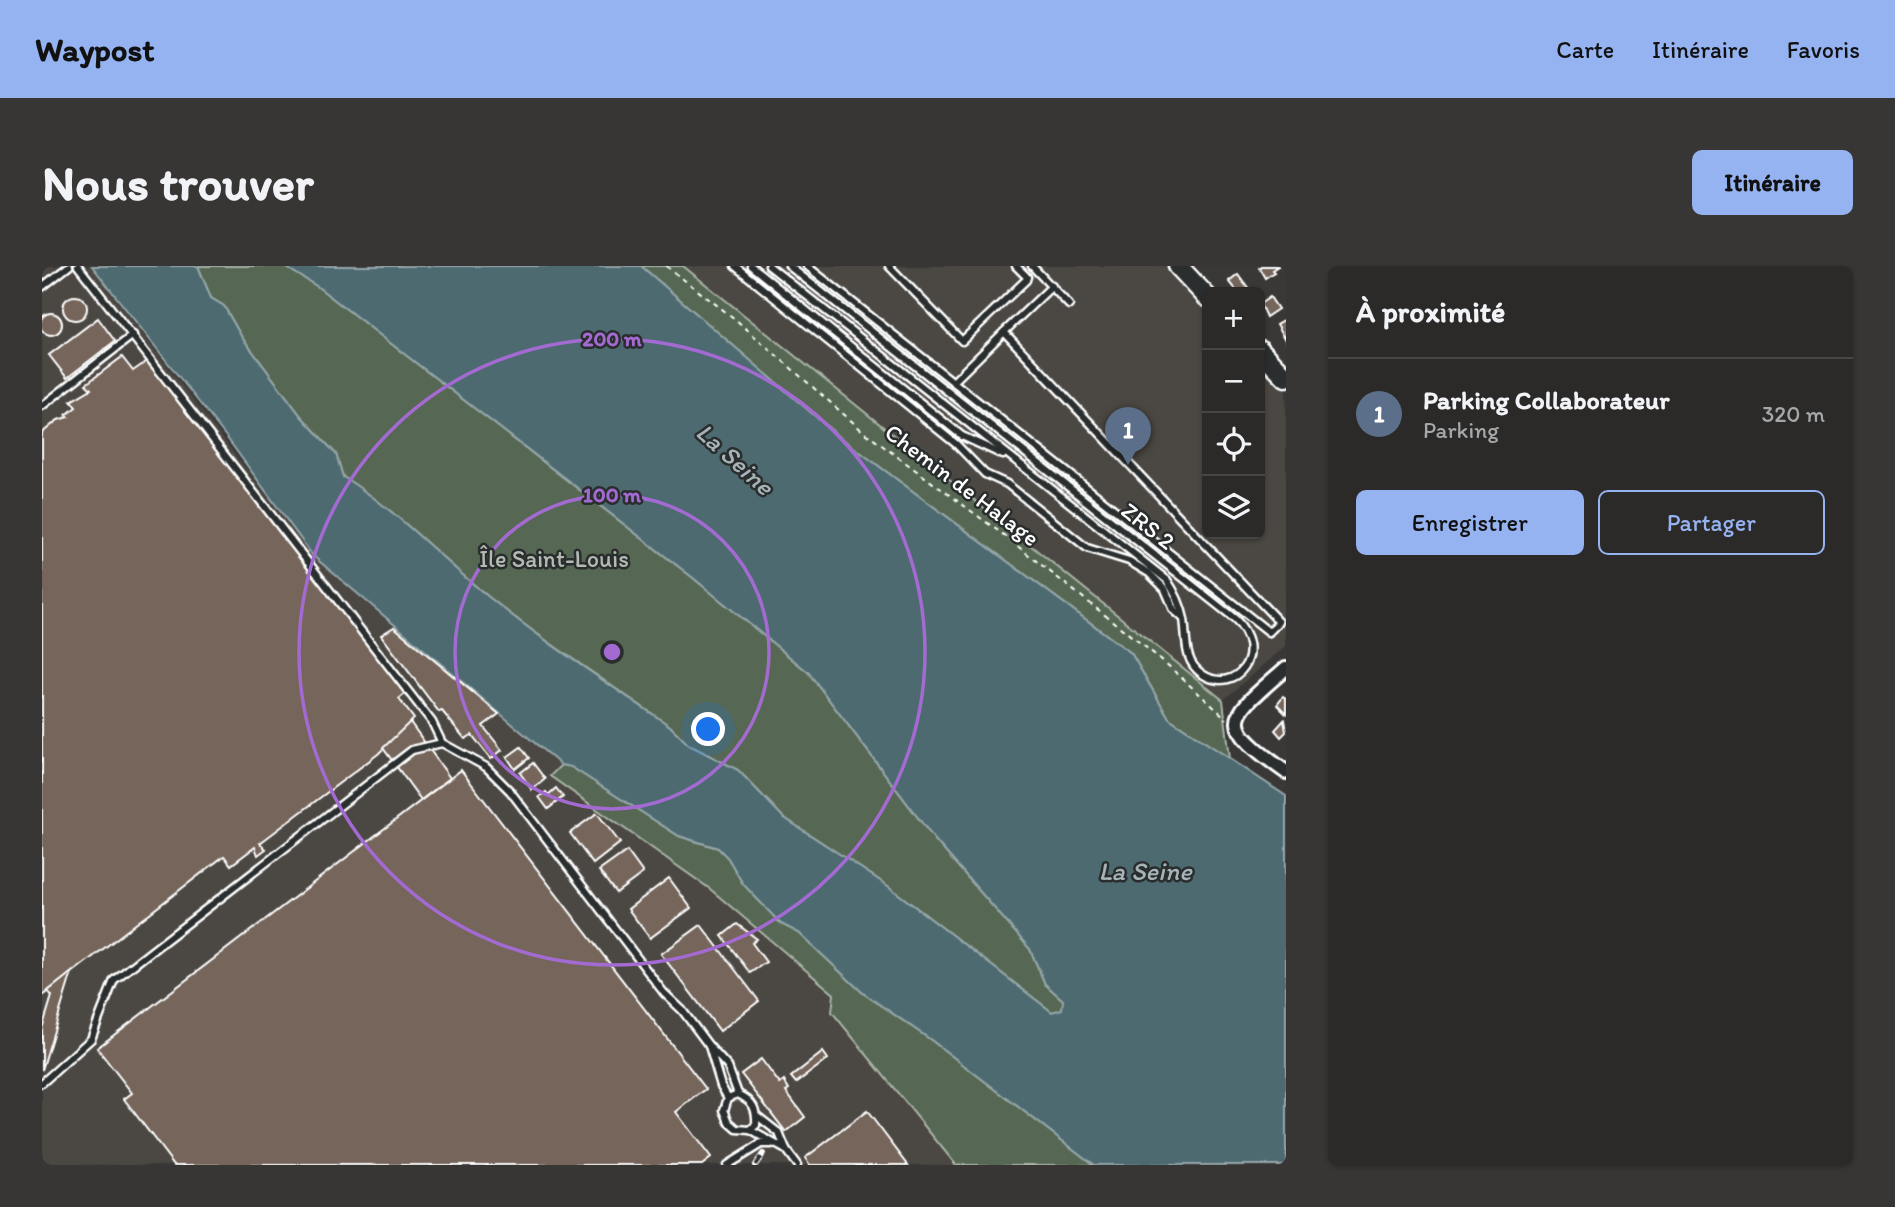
<!DOCTYPE html>
<html lang="fr">
<meta charset="utf-8">
<style>
:root{--surface:#2b2a29;--page:#373635;--text:#f1f3f6;--muted:#a6a7a8;--line:#474646;--accent:#95b2f1}
body{margin:0;font-family:Itim,sans-serif;background:var(--page);color:var(--text)}
.controls{position:absolute;right:21px;top:21px;display:grid;overflow:hidden;border-radius:10px;box-shadow:0 2px 5px #0004}
.controls button{width:63px;height:63px;display:grid;place-items:center;padding:0;border:0;border-bottom:2px solid var(--line);background:var(--surface);color:var(--text);font:35px sans-serif}
.you{position:absolute;left:667px;top:464px;width:24px;height:24px;margin:-18px;border:5px solid #fff;border-radius:50%;background:#1a73e8;box-shadow:0 0 0 10px #1a73e833}
.badge{display:grid;place-items:center;width:46px;height:46px;border-radius:50%;background:var(--accent);color:#fff;font-size:23px;font-weight:700}
.pin{position:absolute;translate:-50% -58px;filter:drop-shadow(0 2px 4px #0008)}
.pin::after{content:'';position:absolute;top:37px;width:24px;height:21px;background:inherit;clip-path:polygon(0 0,100% 0,50% 100%)}
.list{margin:0;padding:0;list-style:none}
h2{display:flex;justify-content:space-between;align-items:center;height:91px;margin:0;padding:0 28px;font-size:30px}
h2 small{font-size:23px;font-weight:400;color:var(--muted)}
.list li{display:grid;grid-template-columns:46px 1fr auto;gap:21px;align-items:center;box-sizing:border-box;height:112px;padding:0 28px;border-top:2px solid var(--line)}
.list b{display:block;font-size:26px;white-space:nowrap}
.list p{margin:0;font-size:23px;white-space:nowrap;color:var(--muted)}
.list em{font-size:23px;font-style:normal;color:var(--muted)}
.actions{display:flex;gap:14px;padding:21px 28px}
.actions a{flex:1;padding:16px 0;border:2px solid var(--accent);border-radius:10px;text-align:center;font-size:24px;color:var(--accent)}
.actions .main{background:var(--accent);color:#111}
.icon{flex:none;width:38px;height:38px;fill:none;stroke:currentColor;stroke-width:2;stroke-linecap:round;stroke-linejoin:round}
.map{position:relative;flex:none;width:1244px;height:899px;overflow:hidden;border-radius:10px}
header{display:flex;align-items:center;gap:42px;box-sizing:border-box;height:98px;padding:0 35px;background:var(--accent);color:#111}
header strong{font-size:33px}
nav{display:flex;gap:38px;margin-inline-start:auto;font-size:24px}
.intro{display:flex;align-items:center;justify-content:space-between;box-sizing:border-box;height:168px;padding:0 42px}
h1{margin:0;font-size:49px}
.button{padding:18px 32px;border-radius:10px;background:var(--accent);color:#111;font-size:24px;font-weight:700}
main{display:flex;gap:42px;padding:0 42px}
aside{flex:1;background:var(--surface);border-radius:10px;box-shadow:0 2px 5px #0004}
.map>svg:first-child{display:block}
.built{fill:#4b4642}
.green{fill:#566853;stroke:#aab4a9;stroke-width:2}
.water{fill:#4d6a71;stroke:#94a6aa;stroke-width:2}
.building{fill:#74655a;stroke:#fff;stroke-width:2}
.lines{fill:none;stroke-linecap:round;stroke-linejoin:round}
.lane-casing{stroke:#fff;stroke-width:11}
.street-casing{stroke:#fff;stroke-width:18}
.secondary-casing{stroke:#fff;stroke-width:23}
.path{stroke:#fff;stroke-width:2;stroke-dasharray:5 5;stroke-linecap:butt}
.lane{stroke:#2a2d2e;stroke-width:6}
.street{stroke:#2a2d2e;stroke-width:12}
.secondary{stroke:#2a2d2e;stroke-width:18}
.rail-casing{stroke:#fff;stroke-width:6}
.rail{stroke:#2a2d2e;stroke-width:3.5;stroke-dasharray:10;stroke-linecap:butt}
.ring{fill:none;stroke:#a36bd2;stroke-width:3.5}
.labels{text-anchor:middle;stroke-width:5;stroke-linejoin:round;paint-order:stroke}
.street-label{font-size:24px;fill:#fff;stroke:#2a2d2e}
.park-label{font-size:24px;fill:#b3bbb2;stroke:#2a2d2e}
.water-label{font-size:26px;font-style:italic;fill:#a6b4b8;stroke:#2a2d2e}
.centre{fill:#a36bd2;stroke:#2a2d2e;stroke-width:3.5}
.ring-label{font-size:21px;text-anchor:middle;font-weight:bold;fill:#a36bd2;stroke:#2a2d2e;stroke-width:5;stroke-linejoin:round;paint-order:stroke}
</style>
<header>
<strong>Waypost</strong>
<nav><a>Carte</a><a>Itinéraire</a><a>Favoris</a></nav>
</header>
<div class="intro"><h1>Nous trouver</h1><a class="button">Itinéraire</a></div>
<main>
<div class="map">
<svg width="1244" height="899" viewBox="0 0 1244 899">
<rect width="100%" height="100%" fill="#393837"/>
<filter id="ink" filterUnits="userSpaceOnUse"><feTurbulence type="fractalNoise" baseFrequency=".0143" numOctaves="2"/><feDisplacementMap in="SourceGraphic" scale="14" xChannelSelector="R" yChannelSelector="G"/><feConvolveMatrix kernelMatrix="1 2 1 2 8 2 1 2 1" color-interpolation-filters="sRGB"/></filter>
<g filter="url(#ink)">
<g class="built">
<path d="M0,0H49L271,290L519,499L509,510L668,623L781,718L792,728L854,823L914,899H0Z"/>
<path d="M641,0H1125L1165,46V268H1218V99L1244,124V380L1181,434Z"/>
</g>
<g class="green">
<path d="M156,0H242L276,21L650,311L766,406L893,574L988,683L1003,718L1021,734V743L1010,746L846,620L741,551L696,504L647,479L628,460C564,415 497,373 437,323C392,286 352,242 301,211L294,188L259,150L199,70L182,40L169,32Z"/>
<path d="M599,0H641L1181,434L1188,493L1127,452L1089,387L795,169Z"/>
<path d="M519,499L528,500L637,570L676,582L686,592L701,618L739,658L757,667L821,727L889,774L1052,899H914L790,746L792,728L668,623L508,510Z"/>
</g>
<path class="water" d="M50,0H156L169,32L182,40L199,70L259,150L294,188L301,211C352,242 392,286 437,323C497,373 564,416 628,460L647,479L696,504L741,551L846,620L1010,746L1020,743L1021,734L1003,718L988,683L893,574L766,406L650,311L276,21L242,0H599L795,169L1089,387L1127,452L1244,530V899H1052L889,774L821,727L757,667L739,658L701,618L686,592L676,582L637,570L529,501L519,499L271,290L185,172Z"/>
<g class="building">
<path d="M1219,0H1236L1230,4L1232,6L1223,12L1217,2Z"/>
<path d="M1196,8L1207,23L1202,26H1196L1187,15Z"/>
<circle cx="33" cy="42" r="12"/>
<path d="M1228,31L1236,43L1224,51L1218,38Z"/>
<circle cx="9" cy="58" r="11"/>
<path d="M56,52L73,75L25,112L7,89Z"/>
<path d="M1244,53V74L1235,58Z"/>
<path d="M80,91L91,105L108,93L363,428L357,433L372,453L336,488L218,577L224,583L216,589L213,581L189,599L182,590L0,730V167L16,154L26,151L24,149L34,141L29,135L49,123L44,118Z"/>
<path d="M352,361L457,448L441,460L460,484L449,493L430,469L423,473L400,445L397,446L339,369Z"/>
<path d="M1241,431L1244,433V448L1235,439Z"/>
<path d="M1242,454L1244,466L1239,471L1233,464Z"/>
<path d="M368,456L408,512L379,534L341,482Z"/>
<path d="M479,481L487,492L473,503L465,491Z"/>
<path d="M491,497L503,513L490,524L478,507Z"/>
<path d="M419,504L664,823L634,846L669,892L660,899H132L82,833L90,827L55,782Z"/>
<path d="M514,522L521,531L506,543L497,531L504,526L506,529Z"/>
<path d="M555,547L578,577L551,598L528,567Z"/>
<path d="M585,585L601,607L574,627L557,605Z"/>
<path d="M627,612L649,642L608,672L586,643Z"/>
<path d="M695,658L715,673L710,677L724,696L708,707L680,670Z"/>
<path d="M659,659L717,735L678,765L619,688Z"/>
<path d="M30,706L0,804V763L10,730L6,725Z"/>
<path d="M781,786L786,793L754,817L749,811Z"/>
<path d="M719,793L738,818L742,815L747,823L744,825L763,851L744,866L699,808Z"/>
<path d="M825,845L866,899H768L763,892Z"/>
</g>
<g class="lines">
<g class="lane-casing">
<g id="lane">
<path d="M36,0L390,456L400,477"/>
<path d="M693,0L914,178L943,208L965,218L1045,282L1087,295L1107,307L1123,323L1132,344L1140,351"/>
<path d="M709,0L920,170L961,189"/>
<path d="M727,0L1125,314C1133,326 1139,338 1142,353C1145,373 1141,395 1160,408C1193,430 1229,386 1192,352L747,0"/>
<path d="M765,0L1227,366L1237,356L962,66L1010,20"/>
<path d="M847,0L920,75L984,14L985,11L974,0"/>
<path d="M990,0L1027,39"/>
<path d="M0,21L27,0"/>
<path d="M911,116L962,66"/>
<path d="M0,140L91,69"/>
<path d="M0,817L49,773L72,714L370,484L400,477L444,501L468,525L622,727L640,744L667,780"/>
<path d="M686,832L679,820L667,780L686,801L696,828"/>
<path d="M708,864L714,859C715,843 711,835 696,828L686,832L682,844L687,856L695,863L708,864L744,884L737,867L714,849"/>
<path d="M744,884L755,899"/>
<path d="M685,899L719,878H729"/>
</g>
</g>
<g class="street-casing">
<path id="street" d="M1244,402C1186,453 1174,456 1244,506"/>
</g>
<g class="secondary-casing">
<g id="secondary">
<path d="M1136,0L1165,31"/>
<path d="M1218,84L1244,111"/>
</g>
</g>
<path class="path" d="M624,0L693,53L822,166L959,267L1121,395L1185,453"/>
<use href="#lane" class="lane"/>
<use href="#street" class="street"/>
<use href="#secondary" class="secondary"/>
<g class="rail-casing">
<path id="rail" d="M713,899L721,888"/>
</g>
<use href="#rail" class="rail"/>
</g>
</g>
<g class="ring">
<circle cx="570" cy="386" r="157"/>
<circle cx="570" cy="386" r="313"/>
</g>
<g class="labels">
<g class="street-label">
<text transform="translate(920 219) rotate(37)" y="8">Chemin de Halage</text>
<text transform="translate(1106 260) rotate(38)" y="8">ZRS 2</text>
</g>
<g class="park-label">
<text x="512" y="301">Île Saint-Louis</text>
</g>
<g class="water-label">
<text transform="translate(693 193) rotate(42)" y="9">La Seine</text>
<text x="1103" y="614">La Seine</text>
</g>
</g>
<circle cx="570" cy="386" r="10" class="centre"/>
<g class="ring-label">
<text x="570" y="80">200 m</text>
<text x="570" y="236">100 m</text>
</g>
</svg>
<div class="controls">
<button>+</button>
<button>−</button>
<button><svg class="icon" aria-label="locate" viewBox="0 0 24 24"><circle cx="12" cy="12" r="6"/><path d="M12 2v4M12 18v4M2 12h4M18 12h4"/></svg></button>
<button><svg class="icon" aria-label="layers" viewBox="0 0 24 24"><path d="M12 4l9 5-9 5-9-5zM3 14l9 5 9-5"/></svg></button>
</div>
<div class="you"></div>
<div class="pin badge" style="left:1086px;top:199px;background:#5c6f8a">1</div>
</div>
<aside>
<h2>À proximité<small></small></h2>
<ul class="list">
<li><span class="badge" style="background:#5c6f8a">1</span><div><b>Parking Collaborateur</b><p>Parking</p></div><em>320 m</em></li>
</ul>
<div class="actions"><a class="main">Enregistrer</a><a>Partager</a></div>
</aside>
</main>
